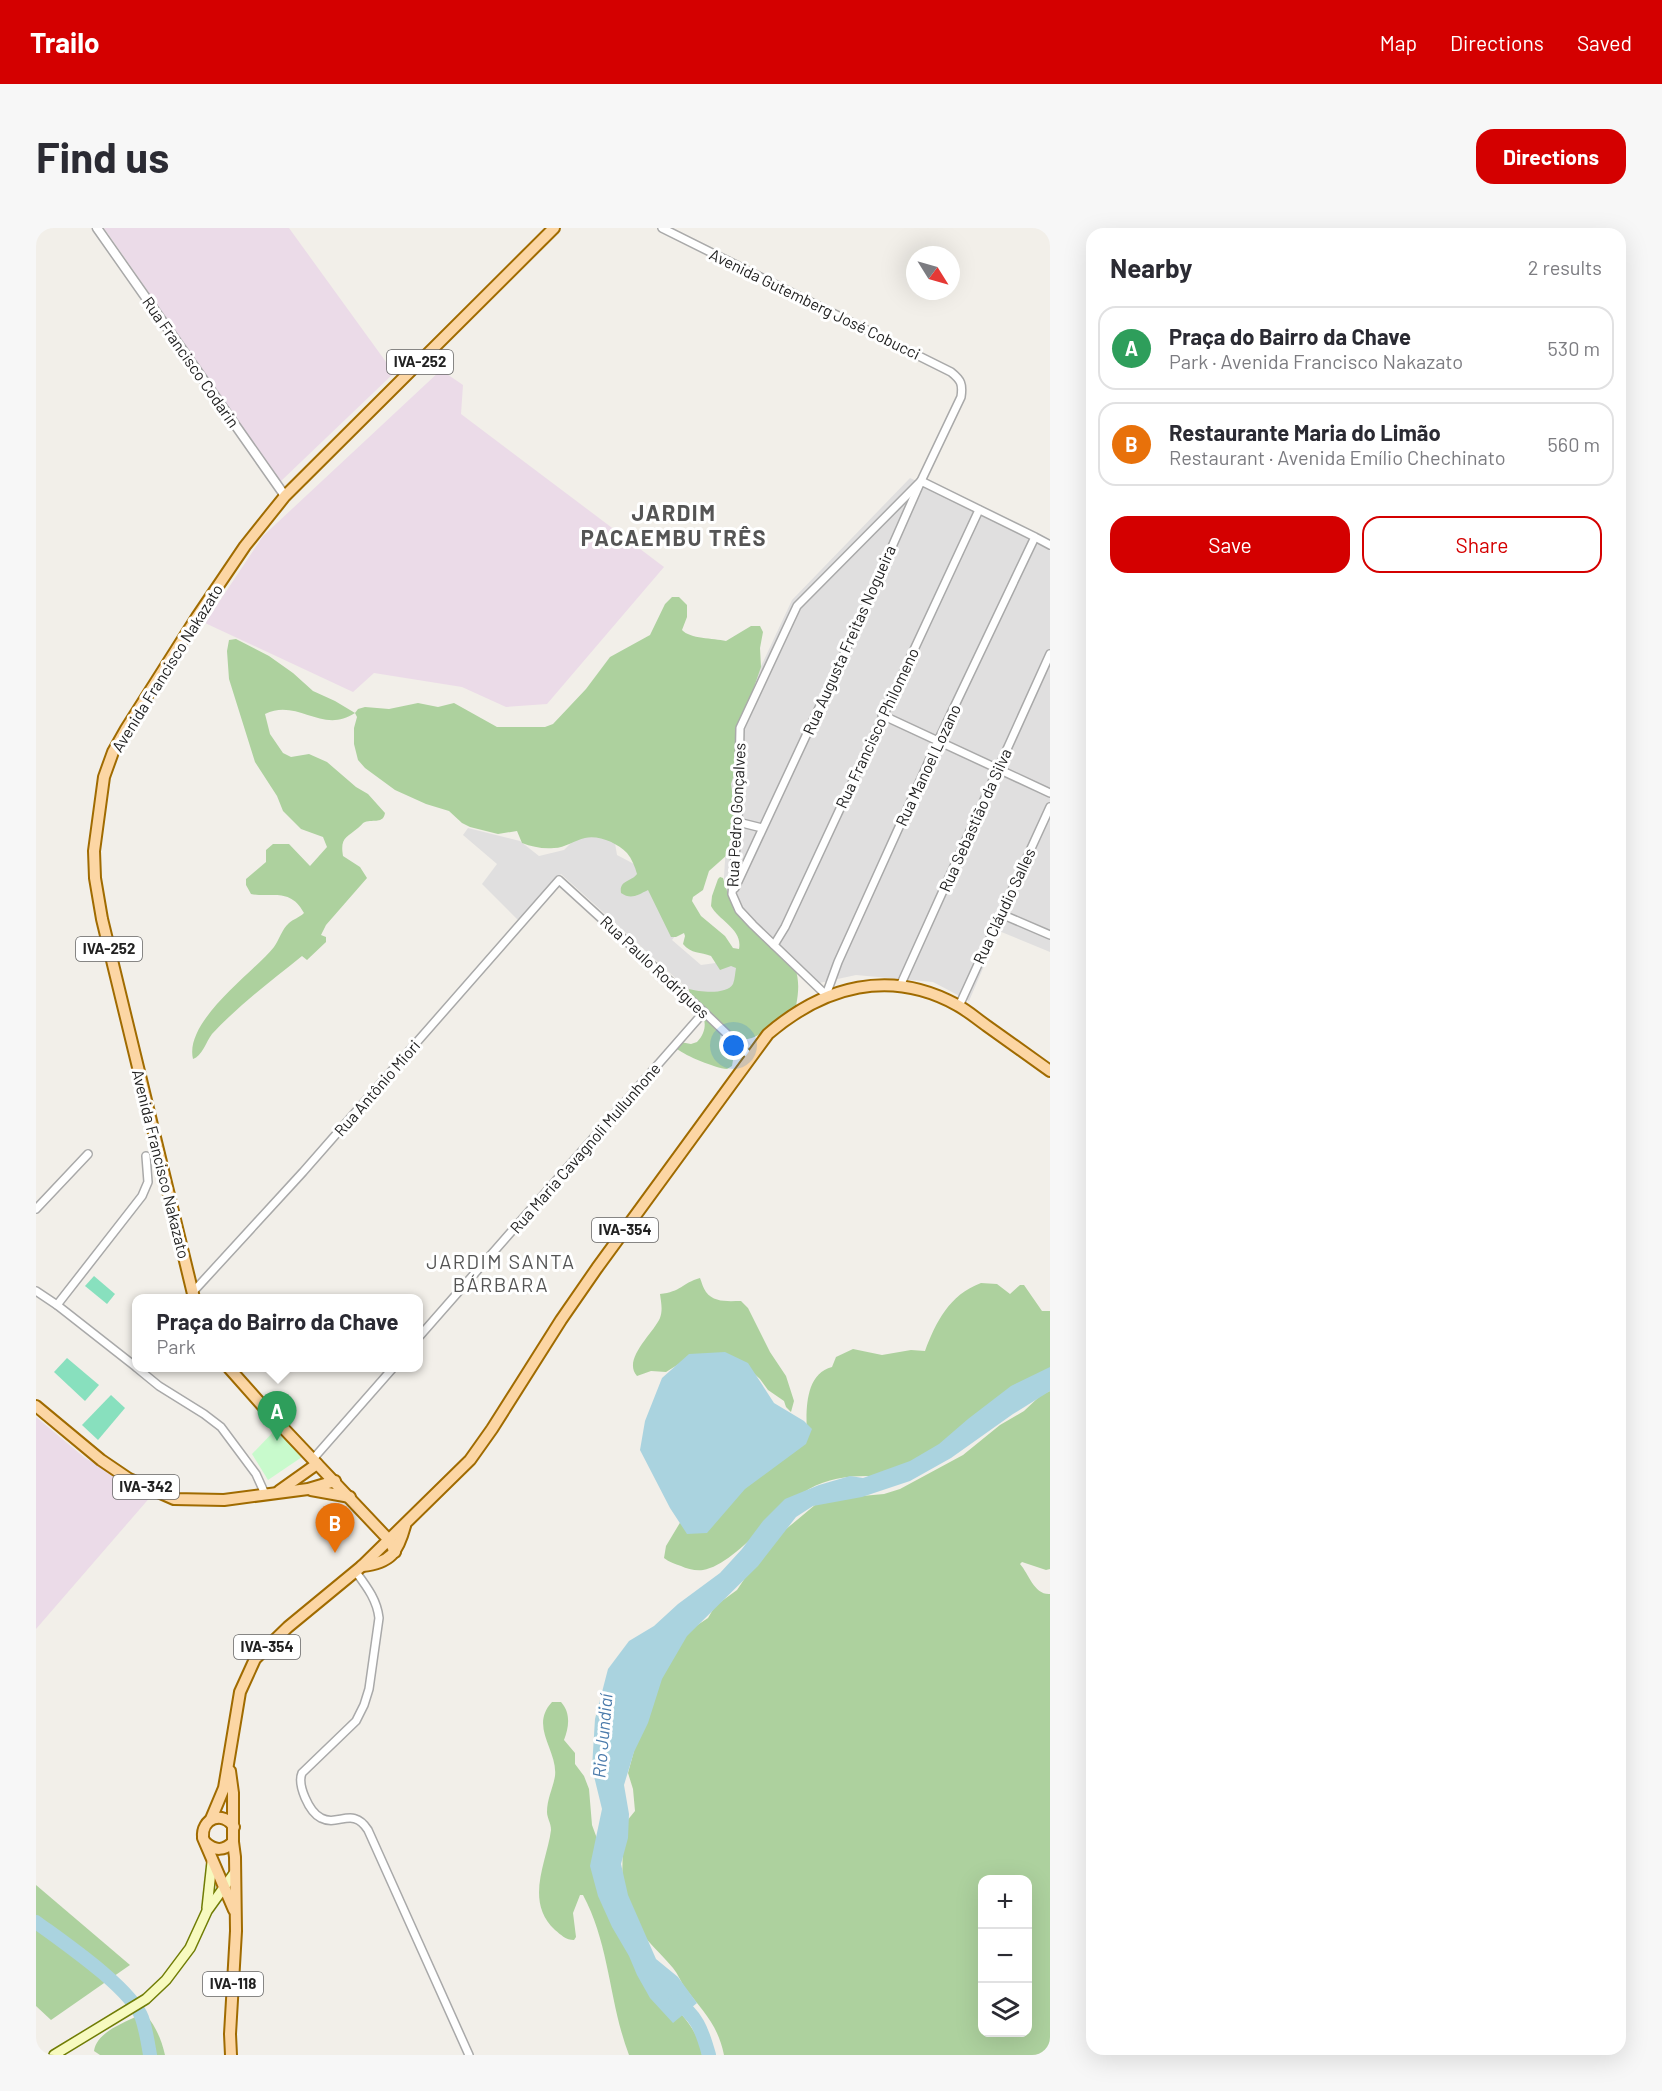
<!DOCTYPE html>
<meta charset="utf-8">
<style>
:root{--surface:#fff;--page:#f7f7f7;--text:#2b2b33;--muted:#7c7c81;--line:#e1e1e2;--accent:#d40000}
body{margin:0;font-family:Barlow,sans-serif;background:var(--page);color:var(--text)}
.controls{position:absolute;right:18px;bottom:18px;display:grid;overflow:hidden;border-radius:12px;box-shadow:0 6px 24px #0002}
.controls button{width:54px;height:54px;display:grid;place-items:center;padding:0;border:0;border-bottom:2px solid var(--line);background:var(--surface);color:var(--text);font:30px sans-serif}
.compass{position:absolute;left:870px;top:18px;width:54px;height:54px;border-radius:50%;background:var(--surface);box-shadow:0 6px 24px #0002;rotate:127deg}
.you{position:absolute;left:698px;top:818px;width:21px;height:21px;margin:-15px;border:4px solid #fff;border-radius:50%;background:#1a73e8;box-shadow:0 0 0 9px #1a73e833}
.badge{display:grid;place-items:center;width:39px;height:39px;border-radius:50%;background:var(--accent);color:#fff;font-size:20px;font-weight:700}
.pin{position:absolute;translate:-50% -50px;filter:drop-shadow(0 2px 3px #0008)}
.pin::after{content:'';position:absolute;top:32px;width:21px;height:18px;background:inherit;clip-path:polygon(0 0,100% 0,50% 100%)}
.popup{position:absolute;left:96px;top:1066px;width:291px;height:78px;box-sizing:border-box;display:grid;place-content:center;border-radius:12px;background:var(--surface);filter:drop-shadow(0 2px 4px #0005);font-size:20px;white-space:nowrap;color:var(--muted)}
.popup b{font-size:22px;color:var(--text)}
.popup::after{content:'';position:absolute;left:50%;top:100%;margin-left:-12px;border:12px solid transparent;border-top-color:var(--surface)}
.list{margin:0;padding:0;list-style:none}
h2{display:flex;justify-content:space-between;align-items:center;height:78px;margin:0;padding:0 24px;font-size:26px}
h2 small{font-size:20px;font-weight:400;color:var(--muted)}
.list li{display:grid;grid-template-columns:39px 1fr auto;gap:18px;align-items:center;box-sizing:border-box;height:84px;margin:0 12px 12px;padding:0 12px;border:2px solid var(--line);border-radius:18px}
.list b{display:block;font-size:22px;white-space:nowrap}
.list p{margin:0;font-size:20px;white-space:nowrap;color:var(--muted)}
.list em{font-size:20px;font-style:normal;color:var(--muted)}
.actions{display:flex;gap:12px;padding:18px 24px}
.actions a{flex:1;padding:14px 0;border:2px solid var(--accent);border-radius:18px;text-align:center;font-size:21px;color:var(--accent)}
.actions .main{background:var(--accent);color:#fff}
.icon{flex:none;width:33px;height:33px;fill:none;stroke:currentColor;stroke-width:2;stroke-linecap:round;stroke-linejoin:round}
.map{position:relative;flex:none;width:1014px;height:1827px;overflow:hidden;border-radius:18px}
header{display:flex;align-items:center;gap:36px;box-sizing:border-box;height:84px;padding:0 30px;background:var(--accent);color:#fff}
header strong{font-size:28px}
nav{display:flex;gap:33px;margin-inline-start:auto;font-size:21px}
.intro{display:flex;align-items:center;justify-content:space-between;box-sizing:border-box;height:144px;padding:0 36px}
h1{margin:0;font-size:42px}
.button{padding:15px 27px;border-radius:18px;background:var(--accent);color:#fff;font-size:21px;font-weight:700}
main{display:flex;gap:36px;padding:0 36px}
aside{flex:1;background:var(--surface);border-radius:18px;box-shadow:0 6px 24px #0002}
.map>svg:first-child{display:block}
.residential{fill:#e0dfdf}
.industrial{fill:#ebdbe8}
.forest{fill:#add19e;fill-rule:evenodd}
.park{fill:#c8facc}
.pitch{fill:#88e0be}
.water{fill:#aad3df}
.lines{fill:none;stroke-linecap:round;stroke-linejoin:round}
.river{stroke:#aad3df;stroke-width:14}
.minor-casing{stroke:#a9a9a9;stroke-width:10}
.tertiary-casing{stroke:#a9a9a9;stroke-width:11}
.secondary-casing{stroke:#707d05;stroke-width:12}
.primary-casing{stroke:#a06b00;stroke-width:14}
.minor{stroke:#fff;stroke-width:7}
.tertiary{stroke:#fff;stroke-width:8}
.secondary{stroke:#f7fabf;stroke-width:9}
.primary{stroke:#fcd6a4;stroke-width:10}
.labels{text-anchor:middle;stroke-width:6;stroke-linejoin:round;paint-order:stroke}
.shield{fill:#fff;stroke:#646464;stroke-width:1.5}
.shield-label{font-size:15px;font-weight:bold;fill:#222}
.street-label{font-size:16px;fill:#222;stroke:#fff}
.water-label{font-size:18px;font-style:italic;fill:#4a7aab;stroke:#fff}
.quarter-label{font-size:20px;letter-spacing:1.5px;fill:#555;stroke:#fff}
.district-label{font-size:22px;font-weight:bold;letter-spacing:1.5px;fill:#555;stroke:#fff}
</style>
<header>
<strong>Trailo</strong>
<nav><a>Map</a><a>Directions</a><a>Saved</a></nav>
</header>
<div class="intro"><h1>Find us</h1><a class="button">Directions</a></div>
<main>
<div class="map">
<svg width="1014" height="1827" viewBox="0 0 1014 1827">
<rect width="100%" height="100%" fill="#f2efe9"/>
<g class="residential">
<path d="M874,250L1014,314V724L963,703L933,773L897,754L820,747L774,757L686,679L698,496L756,372Z"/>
<path d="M432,600L484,613L503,628L528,622L539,611L577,604L581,627L600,637L622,658L621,680L646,699L636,712L665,737L687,734H696L713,748L687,779L719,822L525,646L484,694L446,656L461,636L427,607Z"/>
</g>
<g class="industrial">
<path d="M68,0H253L358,145L244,254Z"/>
<path d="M405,142L427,157L425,186L628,339L511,476L470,479L426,459L338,445L317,464L169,395L227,308Z"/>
<path d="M0,1189L49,1230L116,1267L0,1401Z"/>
</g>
<g class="forest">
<path d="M636,369H643L651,377V389L646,402C654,411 677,410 690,413L715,398H724L727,404L724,420L725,439L708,488L702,534L695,556L699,585L694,622L691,627L673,643L667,662L657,669L656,673L665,688L689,708L697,720L703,721C707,701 683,693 675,678L676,668L682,651L684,649L687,650C691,665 697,680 708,692C739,724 771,723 760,778C748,787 722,813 708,811C699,810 694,803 685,805L683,816L697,832L696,838L691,841C679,840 650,828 641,821V816L644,814L655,816L661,814C677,797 665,780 653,764V761C664,764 691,767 697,756C699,751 699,745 700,740L695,738L684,742L675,728C665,724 655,726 647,716L649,708L648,705L640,709H635L612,662C602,667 595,672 585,665C583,652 595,654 601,646C599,639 596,631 591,625C581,615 563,607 549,610C539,612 529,620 518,620C507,621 496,619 486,615L481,603L462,606L434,599L426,595L413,583L390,576L359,562L329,540L322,532L318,516V500L321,489L319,485C286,507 262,470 229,486L234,506L247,525L255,529L273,526L291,534L320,559L332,566L349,585C347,596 338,591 329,594C326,595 325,598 322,600C310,610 304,610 307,628L324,639L331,650L290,697L285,707L290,709V714L271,732L266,728C235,753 203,777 176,806C170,814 166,828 157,831C148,793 216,746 238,719C243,712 246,701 253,695C257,691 263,690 268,685C254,659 236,670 215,666L210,657V651L230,634V622L237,616H253L274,638L291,619L287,609L265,601L247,583L241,568L219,534L193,451L191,423L193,412L200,411L233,428L257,445L277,463L299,473L319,485L322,481L329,479L353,481L382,475L402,479L418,475L461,499H509L517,496L550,461L574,429L614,407L629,376Z"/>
<path d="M664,1050C666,1055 667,1060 670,1064C678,1075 693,1073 705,1073L712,1080L734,1124L750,1148L758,1173L755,1184L750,1179L748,1173L732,1162L724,1151L712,1140L654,1129L630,1144L615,1143L601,1148C586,1131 617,1106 624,1090C627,1082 625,1074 624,1066C645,1064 646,1055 664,1050Z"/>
<path d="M945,1055L961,1056L974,1066L984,1057H988L1006,1083H1014V1145L854,1249C825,1247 798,1247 773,1261C741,1279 699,1337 667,1342C660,1343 651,1341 645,1338C639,1336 633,1334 628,1330L630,1318L645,1293L771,1207C770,1185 768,1146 796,1139L800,1129L817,1121L846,1127L875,1122L889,1123C900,1094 913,1067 945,1055Z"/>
<path d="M1014,1163V1341L1010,1342L986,1334L984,1336C993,1346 998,1367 1014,1366V1827H688C682,1797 667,1783 649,1760C645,1754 642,1746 637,1740C621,1721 602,1706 592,1682C582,1655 589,1626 586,1599L599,1583L597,1561L592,1545L618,1449L654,1402L672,1390L679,1378L701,1362L713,1344L749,1302L779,1277L793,1271L848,1266L864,1261L927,1227L964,1197L988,1183L1005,1167ZM946,1652H992V1804H946Z"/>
<path d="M516,1474H525C535,1485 533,1499 528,1512L539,1525V1536L548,1548L553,1561L556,1597L563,1616L646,1787C656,1799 664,1811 666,1827H593C573,1775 574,1717 547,1667H544L537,1685L540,1709L538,1712C530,1712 525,1707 519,1702C488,1673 511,1634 515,1602C515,1595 511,1590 511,1584C511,1571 517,1560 519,1548C522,1522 493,1499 516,1474Z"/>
<path d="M0,1657L94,1737L15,1792L0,1778Z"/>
<path d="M101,1788H111C120,1799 126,1813 129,1827H64L58,1823C61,1804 86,1796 101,1788Z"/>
</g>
<path class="park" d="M242,1199L266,1229L232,1252L216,1226Z"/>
<g class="pitch">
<path d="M58,1048L79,1066L71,1076L49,1058Z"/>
<path d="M31,1130L63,1157L49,1173L18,1144Z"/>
<path d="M75,1167L89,1180L62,1212L46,1197Z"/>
</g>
<g class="water">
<path d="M689,1124L712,1135L738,1175L768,1193L776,1201L770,1216L709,1261L671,1305L651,1306L634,1280L604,1222L609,1193L626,1150L653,1126Z"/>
<path d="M1014,1139V1163L977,1186L915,1230L874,1253L826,1269L777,1278L760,1289L722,1338L651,1408L626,1451L612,1495L598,1524L588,1557L593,1586L592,1610L585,1636L592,1667L620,1731L642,1749L661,1775L637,1795L614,1770L601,1747L593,1728L576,1699L562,1668L554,1638L566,1581L556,1540L559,1491L572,1441L593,1413L618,1398L642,1376L684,1345L706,1321L727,1293L749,1271L783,1257L814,1248L827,1250L874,1233L903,1216L932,1191L975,1158Z"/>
</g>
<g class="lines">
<g class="river">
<path d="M0,1694C27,1714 95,1760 106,1790C110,1802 112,1815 114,1827"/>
<path d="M639,1773C661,1787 666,1802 673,1827"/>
</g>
<g class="minor-casing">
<g id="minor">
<path d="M626,0L915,144C925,152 927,156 925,169L885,253L817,407L699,660"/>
<path d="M999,309L902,513L802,734L790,767L717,697L703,682L696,666L702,594L704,500L761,378L885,253L999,309L1014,317"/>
<path d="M846,487L1014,565"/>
<path d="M702,594L726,600"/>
<path d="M965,686L1014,707"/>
<path d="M738,717L749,699L943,282"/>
<path d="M864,758L1014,426"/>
<path d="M923,778L1014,579"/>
<path d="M0,981L52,926"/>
<path d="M0,1063L21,1077"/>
<path d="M156,1065L267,944L523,652L668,784L714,828"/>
<path d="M382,1110L668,784"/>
<path d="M100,1139L21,1077L106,968L112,954L110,928"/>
<path d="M101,1140L123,1158L168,1186L185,1199L220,1246L229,1266"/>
<path d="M277,1231L357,1140"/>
<path d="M320,1344C331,1359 341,1372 343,1390L333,1461L328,1477L320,1493L266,1545C261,1557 273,1584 285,1590C302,1599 317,1578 332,1602L433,1827"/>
</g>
</g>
<g class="tertiary-casing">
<path id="tertiary" d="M61,0L249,268"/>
</g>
<g class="secondary-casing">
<g id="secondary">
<path d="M171,1680L176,1634"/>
<path d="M18,1827L110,1771L130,1752L154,1720L171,1683L199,1644"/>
</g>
</g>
<g class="primary-casing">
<g id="primary">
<path d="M158,1070L66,691L59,650L58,623L68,549L77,524L90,501L161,389L209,318L249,268L518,0"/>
<path d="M193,1140L233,1185L353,1312L359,1324"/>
<path d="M0,1178L65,1232L93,1251L138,1271L188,1272L272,1261L299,1253"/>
<path d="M275,1262L314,1269"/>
<path d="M243,1263L281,1236"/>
<path d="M326,1338C355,1335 362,1324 369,1298"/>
<path d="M194,1543L197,1565V1614L199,1629L200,1703L194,1806L195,1827"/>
<path d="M175,1591L188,1560L204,1464L219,1431L252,1399L326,1338L434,1232L456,1201L525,1092L561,1040L732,806C788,758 854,740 921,777C932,783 941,791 951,798C972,813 993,828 1014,843"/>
<path d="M170,1615C179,1623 188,1623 197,1614"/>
<path d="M198,1682L167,1610C165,1590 187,1582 198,1599"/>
</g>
</g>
<use href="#minor" class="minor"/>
<use href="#tertiary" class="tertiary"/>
<use href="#secondary" class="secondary"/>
<use href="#primary" class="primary"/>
</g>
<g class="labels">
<g class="shield">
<rect x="351" y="122" width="66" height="24" rx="4.5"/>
<rect x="40" y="709" width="66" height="24" rx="4.5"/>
<rect x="556" y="990" width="66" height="24" rx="4.5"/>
<rect x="77" y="1247" width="66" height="24" rx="4.5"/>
<rect x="198" y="1407" width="66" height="24" rx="4.5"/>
<rect x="167" y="1744" width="60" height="24" rx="4.5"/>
</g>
<g class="shield-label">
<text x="384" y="139">IVA-252</text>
<text x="73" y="726">IVA-252</text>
<text x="589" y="1007">IVA-354</text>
<text x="110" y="1264">IVA-342</text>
<text x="231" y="1424">IVA-354</text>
<text x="197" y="1761">IVA-118</text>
</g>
<g class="street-label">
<text transform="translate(779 76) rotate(26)" y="6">Avenida Gutemberg José Cobucci</text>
<text transform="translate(155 134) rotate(55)" y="6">Rua Francisco Codarin</text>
<text transform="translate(813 412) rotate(-66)" y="6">Rua Augusta Freitas Nogueira</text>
<text transform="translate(131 440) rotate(-58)" y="6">Avenida Francisco Nakazato</text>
<text transform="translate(841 500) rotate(-65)" y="6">Rua Francisco Philomeno</text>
<text transform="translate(892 537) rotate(-65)" y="6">Rua Manoel Lozano</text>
<text transform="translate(700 587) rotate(-87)" y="6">Rua Pedro Gonçalves</text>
<text transform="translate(939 592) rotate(-66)" y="6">Rua Sebastião da Silva</text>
<text transform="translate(968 678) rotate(-65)" y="6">Rua Cláudio Salles</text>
<text transform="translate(619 739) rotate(43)" y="6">Rua Paulo Rodrigues</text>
<text transform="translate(341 860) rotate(-49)" y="6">Rua Antônio Miori</text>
<text transform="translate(549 920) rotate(-49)" y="6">Rua Maria Cavagnoli Mullunhone</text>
<text transform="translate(125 936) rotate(76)" y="6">Avenida Francisco Nakazato</text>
</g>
<g class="water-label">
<text transform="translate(567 1508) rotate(-85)" y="6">Rio Jundiaí</text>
</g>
<g class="quarter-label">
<text x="465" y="1041">JARDIM SANTA<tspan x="465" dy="23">BÁRBARA</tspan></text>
</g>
<g class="district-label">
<text x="638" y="293">JARDIM<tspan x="638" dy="25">PACAEMBU TRÊS</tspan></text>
</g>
</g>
</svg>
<div class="controls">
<button>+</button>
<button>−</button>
<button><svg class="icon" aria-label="layers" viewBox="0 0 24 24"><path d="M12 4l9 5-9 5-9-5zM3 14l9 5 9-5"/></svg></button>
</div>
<svg class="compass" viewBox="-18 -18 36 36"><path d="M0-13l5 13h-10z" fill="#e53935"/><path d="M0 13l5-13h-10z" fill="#7c7c81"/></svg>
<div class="you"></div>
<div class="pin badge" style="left:241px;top:1213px;background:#2e9e5b">A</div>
<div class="popup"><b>Praça do Bairro da Chave</b>Park</div>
<div class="pin badge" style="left:299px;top:1325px;background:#e8710a">B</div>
</div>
<aside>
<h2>Nearby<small>2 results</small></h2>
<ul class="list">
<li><span class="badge" style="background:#2e9e5b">A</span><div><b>Praça do Bairro da Chave</b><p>Park · Avenida Francisco Nakazato</p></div><em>530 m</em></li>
<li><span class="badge" style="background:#e8710a">B</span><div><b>Restaurante Maria do Limão</b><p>Restaurant · Avenida Emílio Chechinato</p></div><em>560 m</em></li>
</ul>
<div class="actions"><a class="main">Save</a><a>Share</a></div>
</aside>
</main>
